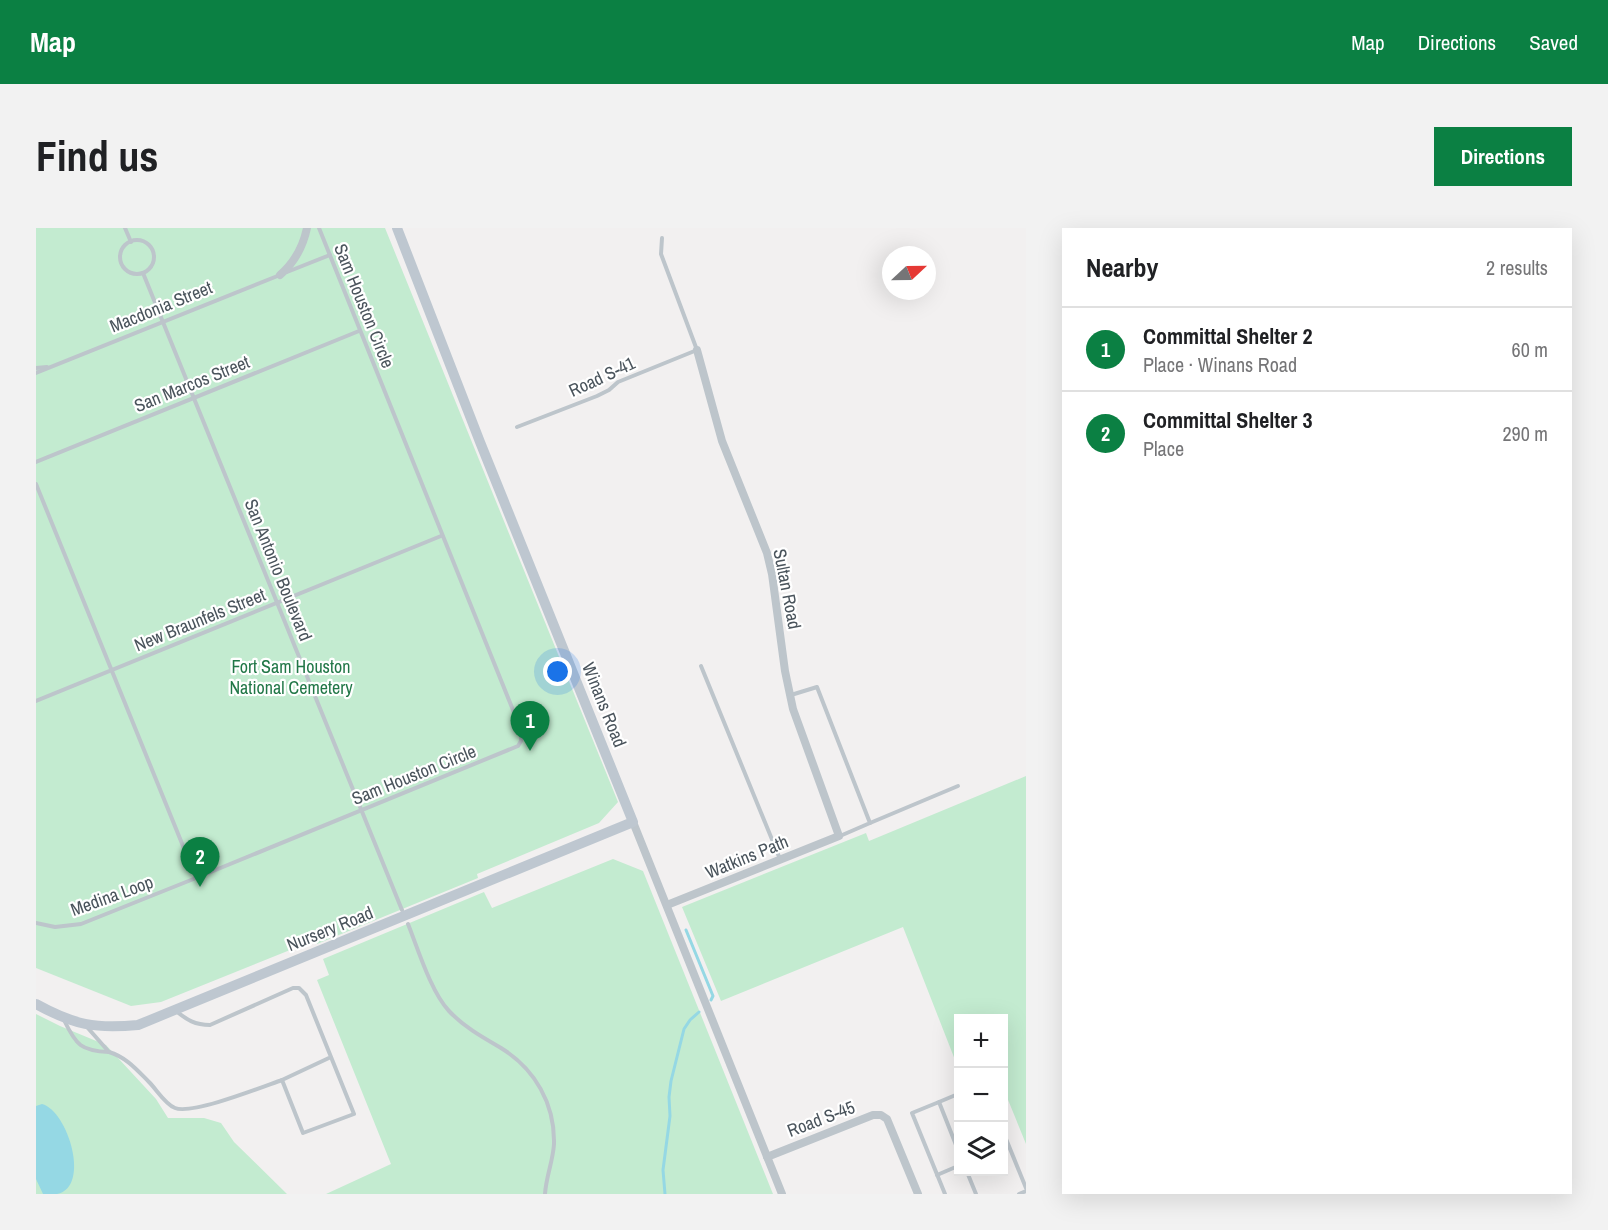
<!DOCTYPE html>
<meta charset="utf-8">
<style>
:root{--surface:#fff;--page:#f2f2f2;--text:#202124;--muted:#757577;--line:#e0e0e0;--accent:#0b8043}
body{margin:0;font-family:"Archivo Narrow",sans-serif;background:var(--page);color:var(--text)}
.controls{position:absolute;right:18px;bottom:18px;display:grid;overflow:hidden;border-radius:0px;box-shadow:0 6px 24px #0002}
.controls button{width:54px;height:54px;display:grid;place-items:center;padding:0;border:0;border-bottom:2px solid var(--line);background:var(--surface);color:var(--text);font:30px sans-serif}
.compass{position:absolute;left:846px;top:18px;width:54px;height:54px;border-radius:50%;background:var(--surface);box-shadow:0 6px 24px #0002;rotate:68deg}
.you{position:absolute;left:522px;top:444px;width:21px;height:21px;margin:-15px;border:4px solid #fff;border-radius:50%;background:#1a73e8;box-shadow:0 0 0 9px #1a73e833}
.badge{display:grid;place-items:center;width:39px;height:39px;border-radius:50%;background:var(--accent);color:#fff;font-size:20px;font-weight:700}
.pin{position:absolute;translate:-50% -50px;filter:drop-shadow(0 2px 3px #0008)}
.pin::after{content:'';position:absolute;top:32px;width:21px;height:18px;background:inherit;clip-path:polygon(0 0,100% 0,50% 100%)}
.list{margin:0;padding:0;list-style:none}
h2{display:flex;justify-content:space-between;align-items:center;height:78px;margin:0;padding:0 24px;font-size:26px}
h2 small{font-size:20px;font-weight:400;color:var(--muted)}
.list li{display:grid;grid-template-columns:39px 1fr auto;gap:18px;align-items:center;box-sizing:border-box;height:84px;padding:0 24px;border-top:2px solid var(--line)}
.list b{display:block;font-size:22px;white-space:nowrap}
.list p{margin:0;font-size:20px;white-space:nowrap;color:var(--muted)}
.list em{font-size:20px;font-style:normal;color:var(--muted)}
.icon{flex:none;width:33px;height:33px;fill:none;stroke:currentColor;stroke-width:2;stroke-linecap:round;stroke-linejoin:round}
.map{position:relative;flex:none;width:990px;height:966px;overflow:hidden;border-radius:0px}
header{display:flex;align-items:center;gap:36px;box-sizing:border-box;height:84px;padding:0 30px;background:var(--accent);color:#fff}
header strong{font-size:28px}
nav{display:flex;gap:33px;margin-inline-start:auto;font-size:21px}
.intro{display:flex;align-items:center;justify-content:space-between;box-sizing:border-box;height:144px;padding:0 36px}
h1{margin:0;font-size:42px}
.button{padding:15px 27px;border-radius:0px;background:var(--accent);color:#fff;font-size:21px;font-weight:700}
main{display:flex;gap:36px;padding:0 36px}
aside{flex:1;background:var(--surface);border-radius:0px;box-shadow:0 6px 24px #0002}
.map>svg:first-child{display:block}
.green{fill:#c3ebd0}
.water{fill:#95d8e4}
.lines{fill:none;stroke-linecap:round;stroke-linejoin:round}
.stream{stroke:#95d8e4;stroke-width:3}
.lane{stroke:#bdc5cb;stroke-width:4}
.street{stroke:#bdc5cb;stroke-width:8}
.secondary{stroke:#bec7d0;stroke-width:10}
.labels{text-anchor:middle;stroke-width:4.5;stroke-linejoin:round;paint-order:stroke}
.street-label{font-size:18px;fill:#4a545c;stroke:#fff}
.park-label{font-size:18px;fill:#217747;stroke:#fff}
</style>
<header>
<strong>Map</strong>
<nav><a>Map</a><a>Directions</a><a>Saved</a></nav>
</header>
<div class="intro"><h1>Find us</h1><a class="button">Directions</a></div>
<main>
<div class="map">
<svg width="990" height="966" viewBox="0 0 990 966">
<rect width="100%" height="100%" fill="#f2f0f0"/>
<g class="green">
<path d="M0,0H349L582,574L563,595L441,646L442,650L281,716L279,712L125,774L95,778L0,740Z"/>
<path d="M990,548V916L968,862V790H922L921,837L867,699L685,773L646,679L830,605L833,613Z"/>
<path d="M577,631L607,643L737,966H290L355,936L281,752L293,747L287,731L448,664L456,680Z"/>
<path d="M0,786L24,798L70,817L120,871L132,890H168L185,895L198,914L251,966H0Z"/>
</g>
<path class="water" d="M6,876C32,883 55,959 21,966C17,966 11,966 7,966L0,951V878Z"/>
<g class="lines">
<g class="stream">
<path d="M650,702L677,768L675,772"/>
<path d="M629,966L627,942L634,888L633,869L635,853L648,801L654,792L663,784"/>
</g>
<g class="lane">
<path d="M89,0L95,14"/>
<circle cx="101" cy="29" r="17"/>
<path d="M251,44L294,27"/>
<path d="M107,45L366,682"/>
<path d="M0,140L11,139"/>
<path d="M0,145L244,47"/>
<path d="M481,199L561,168L573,162L582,154L661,122L625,26L626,10"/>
<path d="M0,234L323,103"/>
<path d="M0,256L160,650L482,518L485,513V502L283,0"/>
<path d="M665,438L744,631"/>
<path d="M755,467L781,459L834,595L804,608"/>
<path d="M0,473L405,308"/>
<path d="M834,595L922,558"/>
<path d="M0,695L19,699L45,696L160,650"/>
<path d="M372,696C382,721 395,764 413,783C428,799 446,809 465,820C499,841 519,876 518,916C517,933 510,949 509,966"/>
<path d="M140,783C151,792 159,797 174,797L257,760H263L270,767L318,886L267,905L246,852L295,829"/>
<path d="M28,792C40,817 45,823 73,824L51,799"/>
<path d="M73,824C90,829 101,842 113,854C121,862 129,876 139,880C156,887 226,859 246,852"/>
<path d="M903,874L922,866"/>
<path d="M968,906L990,960"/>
<path d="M931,944L940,966"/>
<path d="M901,947L922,938"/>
<path d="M909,966L876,885L903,874L922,922"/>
<path d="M983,966L990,963"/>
</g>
<g class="street">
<path d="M244,47C259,34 267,19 271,0"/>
<path d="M597,594L746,966"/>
<path d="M631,677L803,608L757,481L749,443L736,346L731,325L686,213L661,122"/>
<path d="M731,929L837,887H845L851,891L882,966"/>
</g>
<path class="secondary" d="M0,776C38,797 59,801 102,797L597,594L444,214L361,0"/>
</g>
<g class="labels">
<g class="street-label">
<text transform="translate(328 78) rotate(68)" y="6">Sam Houston Circle</text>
<text transform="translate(125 79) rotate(-22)" y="6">Macdonia Street</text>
<text transform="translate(566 149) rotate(-25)" y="6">Road S-41</text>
<text transform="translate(156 156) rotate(-22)" y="6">San Marcos Street</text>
<text transform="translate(242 342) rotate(68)" y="6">San Antonio Boulevard</text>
<text transform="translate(751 361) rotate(79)" y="6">Sultan Road</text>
<text transform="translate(164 392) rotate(-22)" y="6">New Braunfels Street</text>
<text transform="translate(568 477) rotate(68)" y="6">Winans Road</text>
<text transform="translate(378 547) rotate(-22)" y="6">Sam Houston Circle</text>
<text transform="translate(711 629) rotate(-22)" y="6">Watkins Path</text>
<text transform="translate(76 668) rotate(-20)" y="6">Medina Loop</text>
<text transform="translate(294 701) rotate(-22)" y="6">Nursery Road</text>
<text transform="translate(785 891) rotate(-21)" y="6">Road S-45</text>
</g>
<g class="park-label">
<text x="255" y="445">Fort Sam Houston<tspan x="255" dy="21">National Cemetery</tspan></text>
</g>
</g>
</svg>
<div class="controls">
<button>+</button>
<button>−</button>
<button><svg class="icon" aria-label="layers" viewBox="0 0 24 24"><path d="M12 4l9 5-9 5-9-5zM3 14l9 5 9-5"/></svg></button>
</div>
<svg class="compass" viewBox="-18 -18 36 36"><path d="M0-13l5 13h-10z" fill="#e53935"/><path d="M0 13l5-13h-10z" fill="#757577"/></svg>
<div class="you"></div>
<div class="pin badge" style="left:494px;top:523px">1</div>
<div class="pin badge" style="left:164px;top:659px">2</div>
</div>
<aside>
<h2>Nearby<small>2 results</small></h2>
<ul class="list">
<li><span class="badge">1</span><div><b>Committal Shelter 2</b><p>Place · Winans Road</p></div><em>60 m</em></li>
<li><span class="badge">2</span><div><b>Committal Shelter 3</b><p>Place</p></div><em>290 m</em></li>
</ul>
</aside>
</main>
